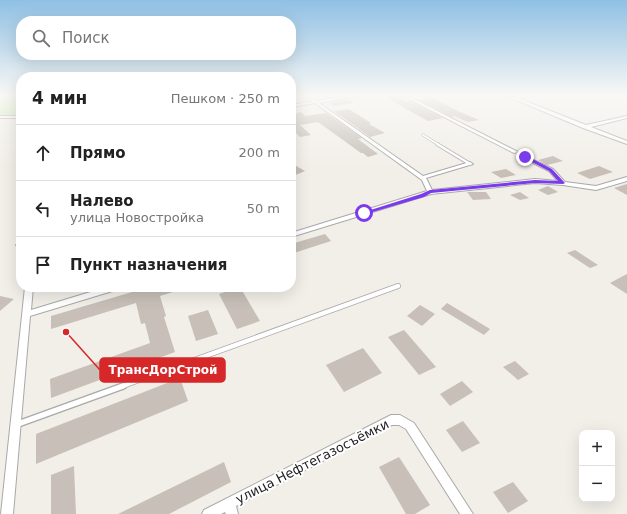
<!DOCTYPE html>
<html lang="ru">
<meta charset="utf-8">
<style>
:root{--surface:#fff;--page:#f2f2f2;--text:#222;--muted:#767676;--line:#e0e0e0}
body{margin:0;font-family:"DejaVu Sans",sans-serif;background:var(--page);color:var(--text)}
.controls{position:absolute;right:12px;bottom:12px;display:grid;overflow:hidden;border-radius:8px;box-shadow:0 4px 16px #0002}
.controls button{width:36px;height:36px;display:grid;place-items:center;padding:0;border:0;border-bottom:1px solid var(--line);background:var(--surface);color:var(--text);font:20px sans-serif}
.stop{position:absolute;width:12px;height:12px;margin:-9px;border:3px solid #7c3aed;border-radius:50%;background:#fff}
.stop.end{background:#7c3aed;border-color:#fff;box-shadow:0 1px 4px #0008}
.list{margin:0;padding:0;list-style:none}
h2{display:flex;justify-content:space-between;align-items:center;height:52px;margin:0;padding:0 16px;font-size:17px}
h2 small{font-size:13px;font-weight:400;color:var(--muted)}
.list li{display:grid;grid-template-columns:26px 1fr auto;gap:12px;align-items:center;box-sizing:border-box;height:56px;padding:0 16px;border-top:1px solid var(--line)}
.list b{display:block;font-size:15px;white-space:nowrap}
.list p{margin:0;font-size:13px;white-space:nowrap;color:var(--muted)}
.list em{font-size:13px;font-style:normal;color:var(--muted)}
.icon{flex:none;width:22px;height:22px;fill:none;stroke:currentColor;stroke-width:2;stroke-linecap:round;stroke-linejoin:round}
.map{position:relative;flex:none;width:627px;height:514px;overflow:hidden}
.search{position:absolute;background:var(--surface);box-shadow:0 4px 16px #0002;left:16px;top:16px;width:280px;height:44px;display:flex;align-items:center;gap:10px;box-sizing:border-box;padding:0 14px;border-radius:16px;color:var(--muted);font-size:15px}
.panel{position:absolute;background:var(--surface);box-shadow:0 4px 16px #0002;left:16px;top:72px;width:280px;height:220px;border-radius:16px}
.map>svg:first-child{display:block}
.grass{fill:#cdebb0}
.building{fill:#c7bfb8}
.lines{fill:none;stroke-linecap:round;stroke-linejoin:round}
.lane-far3-casing{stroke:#a9a9a9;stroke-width:3}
.lane-far2-casing{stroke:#a9a9a9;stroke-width:4}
.lane-far1-casing{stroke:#a9a9a9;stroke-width:6}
.lane-casing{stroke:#a9a9a9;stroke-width:8}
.street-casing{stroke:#a9a9a9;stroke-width:2}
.lane-far3{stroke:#fff;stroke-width:2}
.lane-far2{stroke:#fff;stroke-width:2.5}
.lane-far1{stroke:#fff;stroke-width:4.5}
.lane{stroke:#fff;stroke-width:5.5}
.street{fill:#fff;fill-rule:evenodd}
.route{fill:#7c3aed}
.labels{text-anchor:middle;stroke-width:4;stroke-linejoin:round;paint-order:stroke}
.near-street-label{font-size:13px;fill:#222;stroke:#fff}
.leader{fill:none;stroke:#d62828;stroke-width:1.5}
.callout-dot{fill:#d62828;stroke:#fff;stroke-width:1.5}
.callout{fill:#d62828;stroke:#d62828;stroke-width:1.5}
.callout-label{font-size:12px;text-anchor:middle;font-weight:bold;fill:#fff}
</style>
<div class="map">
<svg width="627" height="514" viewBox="0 0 627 514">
<rect width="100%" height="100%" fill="#f2efe9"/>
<rect class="grass" x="0" y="95" width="21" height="24"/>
<g class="building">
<path d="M389,95H395L407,102L410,101L443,118L428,121L387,98Z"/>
<path d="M431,97L458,111L479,120L468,122L454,116L452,117L419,100Z"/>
<path d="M348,99L354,103L334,106L329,103Z"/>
<path d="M349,109L371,123L369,124L385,133L370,137L334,111Z"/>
<path d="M301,112L305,116L326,113L362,138L358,139L378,154L368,157L363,153H361L318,122L300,125L311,135L300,137L291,128V115Z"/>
<path d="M553,156L563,161L547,165L538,160Z"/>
<path d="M291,163L305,171L291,177Z"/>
<path d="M599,166L613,172L590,179L577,173Z"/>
<path d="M506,169L516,175L501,178L491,172Z"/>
<path d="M627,184V195L614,188Z"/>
<path d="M548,186L558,192L548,195L538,190Z"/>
<path d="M467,192H486L491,199L473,200Z"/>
<path d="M520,192L529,198L520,200L510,195Z"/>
<path d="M325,234L331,241L291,254V244Z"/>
<path d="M575,250L598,265L590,268L567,253Z"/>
<path d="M627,274V294L610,283Z"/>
<path d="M149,287H183V289L160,296L166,316L164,317L175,352L51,398L50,379L150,343L145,323L141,324L136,303L51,329V316Z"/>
<path d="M240,287L260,321L237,329L219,294Z"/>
<path d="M0,296L14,299L0,311Z"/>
<path d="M447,303L490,329L484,335L441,309Z"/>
<path d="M420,305L435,314L422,326L407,316Z"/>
<path d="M208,310L218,334L196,341L188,316Z"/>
<path d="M404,330L436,367L419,375L388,337Z"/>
<path d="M363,348L382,373L344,392L326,365Z"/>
<path d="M515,361L529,374L518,380L503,367Z"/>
<path d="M180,378L188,401L36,464V434Z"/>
<path d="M462,381L473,392L450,406L440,394Z"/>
<path d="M463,421L480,443L462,452L446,430Z"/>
<path d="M399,457L430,505L415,514H406L379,467Z"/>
<path d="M224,462L231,482L169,514H118Z"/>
<path d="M74,466L76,514H51V475Z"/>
<path d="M513,482L528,501L508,513L493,492Z"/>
</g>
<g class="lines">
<g class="lane-far3-casing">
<g id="lane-far3">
<path d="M305,95L315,102"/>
<path d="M423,135L439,145"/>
</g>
</g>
<g class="lane-far2-casing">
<path id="lane-far2" d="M437,144L470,164"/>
</g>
<g class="lane-far1-casing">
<path id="lane-far1" d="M120,387L398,286"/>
</g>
<g class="lane-casing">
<path id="lane" d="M18,424L123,386"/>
</g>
<g class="street-casing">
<g id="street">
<path d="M353,95H363L319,103L423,176L470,162L473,164L426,178L432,190L535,179L558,181L549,171L523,158V156H525L553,169L565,182L596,186L627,177V181L596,190L563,185L535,183L431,194L291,237V233L427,191L422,180L315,103L291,107V105Z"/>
<path d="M401,95H406L518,152L514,153Z"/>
<path d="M504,95H510L514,97L531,95L518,98L586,125L627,116V118L591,127L627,141V144L583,128Z"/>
<rect x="0" y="116" width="21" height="2"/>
<path d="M21,242V250L19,249L16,245Z"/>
<path d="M25,287H33L31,310L107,287H120L119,289L30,316L13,514H1Z"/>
<path d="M391,415H400L414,423L473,514H460L406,429L399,425H392L236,506L238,514H226L225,512L221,514H202L204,510Z"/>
</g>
</g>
<use href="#lane-far3" class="lane-far3"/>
<use href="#lane-far2" class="lane-far2"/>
<use href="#lane-far1" class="lane-far1"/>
<use href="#lane" class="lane"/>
<use href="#street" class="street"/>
</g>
<linearGradient id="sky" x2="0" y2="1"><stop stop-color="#8fc0e4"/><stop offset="0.57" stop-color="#f9f8f5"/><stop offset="1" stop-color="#f9f8f5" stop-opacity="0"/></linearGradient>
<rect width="627" height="167" fill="url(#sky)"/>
<path class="route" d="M524,156H527L552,169L565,183L563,184L535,183L431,193L424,197L366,214L361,213L421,194L430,190L535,180L558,181L549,171L524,158Z"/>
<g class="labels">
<g class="near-street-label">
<text transform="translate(312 461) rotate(-27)" y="5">улица Нефтегазосъёмки</text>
</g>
</g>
<path class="leader" d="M66 332L100 370"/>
<circle class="callout-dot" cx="66" cy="332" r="4"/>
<rect class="callout" x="100" y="358" width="125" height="24" rx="4"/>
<g class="callout-label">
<text x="163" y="374">ТрансДорСтрой</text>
</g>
</svg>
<div class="controls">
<button>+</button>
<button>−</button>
</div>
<div class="stop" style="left:364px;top:213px"></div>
<div class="stop end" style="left:525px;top:157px"></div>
<div class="search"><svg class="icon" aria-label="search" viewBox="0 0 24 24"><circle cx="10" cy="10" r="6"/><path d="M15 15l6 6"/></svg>Поиск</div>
<section class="panel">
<h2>4 мин<small>Пешком · 250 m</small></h2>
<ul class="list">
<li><svg class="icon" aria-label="ahead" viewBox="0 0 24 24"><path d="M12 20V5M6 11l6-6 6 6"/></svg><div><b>Прямо</b></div><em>200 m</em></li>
<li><svg class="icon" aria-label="left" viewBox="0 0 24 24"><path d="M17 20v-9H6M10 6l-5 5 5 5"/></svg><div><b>Налево</b><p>улица Новостройка</p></div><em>50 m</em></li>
<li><svg class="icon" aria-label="arrive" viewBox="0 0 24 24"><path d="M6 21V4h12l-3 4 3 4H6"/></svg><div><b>Пункт назначения</b></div></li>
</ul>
</section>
</div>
